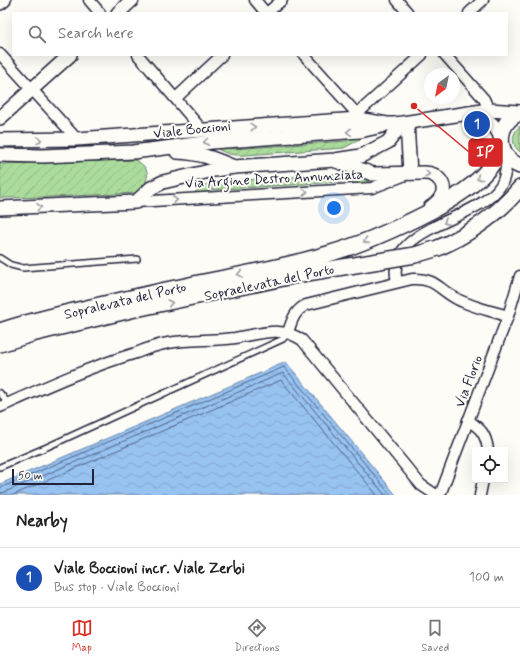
<!DOCTYPE html>
<meta charset="utf-8">
<style>
:root{--surface:#fff;--page:#f6f6f6;--text:#222;--muted:#767676;--line:#e0e0e0;--accent:#d93025}
body{margin:0;font-family:Mynerve,sans-serif;background:var(--page);color:var(--text)}
.controls{position:absolute;right:12px;bottom:12px;display:grid;overflow:hidden;border-radius:0px;box-shadow:0 4px 16px #0002}
.controls button{width:36px;height:36px;display:grid;place-items:center;padding:0;border:0;border-bottom:1px solid var(--line);background:var(--surface);color:var(--text);font:20px sans-serif}
.compass{position:absolute;left:424px;top:68px;width:36px;height:36px;border-radius:50%;background:var(--surface);box-shadow:0 4px 16px #0002;rotate:213deg}
.scale{position:absolute;left:12px;bottom:10px;width:82px;box-sizing:border-box;padding-left:4px;border:2px solid #22223b;border-top:0;font-size:11px;line-height:14px;white-space:nowrap;color:#22223b;-webkit-text-stroke:3px #fdfcf7;paint-order:stroke}
.you{position:absolute;left:334px;top:208px;width:14px;height:14px;margin:-10px;border:3px solid #fff;border-radius:50%;background:#1a73e8;box-shadow:0 0 0 6px #1a73e833}
.badge{display:grid;place-items:center;width:26px;height:26px;border-radius:50%;background:var(--accent);color:#fff;font-size:13px;font-weight:700}
.pin{position:absolute;translate:-50% -50%;border:2px solid #fff;box-shadow:0 1px 4px #0006}
.list{margin:0;padding:0;list-style:none}
h2{display:flex;justify-content:space-between;align-items:center;height:52px;margin:0;padding:0 16px;font-size:17px}
h2 small{font-size:13px;font-weight:400;color:var(--muted)}
.list li{display:grid;grid-template-columns:26px 1fr auto;gap:12px;align-items:center;box-sizing:border-box;height:60px;padding:0 16px;border-top:1px solid var(--line)}
.list b{display:block;font-size:15px;white-space:nowrap}
.list p{margin:0;font-size:13px;white-space:nowrap;color:var(--muted)}
.list em{font-size:13px;font-style:normal;color:var(--muted)}
.icon{flex:none;width:22px;height:22px;fill:none;stroke:currentColor;stroke-width:2;stroke-linecap:round;stroke-linejoin:round}
.map{position:relative;flex:none;width:520px;height:495px;overflow:hidden}
.search{position:absolute;background:var(--surface);box-shadow:0 4px 16px #0002;left:12px;right:12px;top:12px;height:44px;display:flex;align-items:center;gap:10px;box-sizing:border-box;padding:0 14px;border-radius:0px;color:var(--muted);font-size:15px}
.sheet{height:112px;background:var(--surface)}
nav{display:flex;justify-content:space-around;align-items:center;box-sizing:border-box;height:56px;border-top:1px solid var(--line);background:var(--surface);font-size:11px;color:var(--muted)}
nav a{display:grid;justify-items:center;gap:2px}
nav .on{color:var(--accent)}
.map>svg:first-child{display:block}
.grass{fill:#abdc9c;stroke:#667f6c}
.garden{fill:url(#garden-furrows);stroke:#667f6c}
.water{fill:url(#water-waves);stroke:#6883a8}
.lines{fill:none;stroke-linecap:round;stroke-linejoin:round}
.shore{stroke:#516284;stroke-width:1}
.lane-casing{stroke:#22223b;stroke-width:8}
.street-casing{stroke:#22223b;stroke-width:13}
.secondary-casing{stroke:#22223b;stroke-width:16}
.primary-casing{stroke:#22223b;stroke-width:18}
.lane{stroke:#fdfcf7;stroke-width:5}
.street{stroke:#fdfcf7;stroke-width:10}
.secondary{stroke:#fdfcf7;stroke-width:13}
.primary{stroke:#fdfcf7;stroke-width:15}
.primary-bridge-casing{stroke:#22223b;stroke-width:18;stroke-linecap:butt}
.primary-bridge{stroke:#fdfcf7;stroke-width:15}
.oneway{stroke:#9a9aa2}
.labels{text-anchor:middle;stroke-width:4;stroke-linejoin:round;paint-order:stroke}
.street-label{font-size:14px;fill:#22223b;stroke:#fdfcf7}
.leader{fill:none;stroke:#d62828;stroke-width:1.5}
.callout-dot{fill:#d62828;stroke:#fdfcf7;stroke-width:1.5}
.callout{fill:#d62828;stroke:#d62828;stroke-width:1.5}
.callout-label{font-size:15px;text-anchor:middle;font-weight:bold;fill:#fff}
</style>
<div class="map">
<svg width="520" height="495" viewBox="0 0 520 495">
<defs>
<pattern id="garden-furrows" width="10" height="10" patternUnits="userSpaceOnUse"><rect width="10" height="10" fill="#abdc9c"/><path d="M-1 1l2-2M0 10L10 0M9 11l2-2" fill="none" stroke="#93bc87"/></pattern>
<pattern id="water-waves" width="16" height="10" patternUnits="userSpaceOnUse"><rect width="16" height="10" fill="#97c3f1"/><path d="M0 5q4-4 8 0t8 0" fill="none" stroke="#82a7d0"/></pattern>
</defs>
<rect width="100%" height="100%" fill="#fdfcf7"/>
<filter id="ink" filterUnits="userSpaceOnUse"><feTurbulence type="fractalNoise" baseFrequency=".025" numOctaves="2"/><feDisplacementMap in="SourceGraphic" scale="8" xChannelSelector="R" yChannelSelector="G"/><feConvolveMatrix kernelMatrix="1 2 1 2 8 2 1 2 1" color-interpolation-filters="sRGB"/></filter>
<g filter="url(#ink)">
<path class="grass" d="M520,126V152C511,145 511,134 520,126Z"/>
<g class="garden">
<path d="M368,135L344,148L245,155C231,156 222,153 211,144L228,143L233,149L347,141L351,136Z"/>
<path d="M135,160C153,169 149,180 138,193L50,197L0,198V164Z"/>
<path d="M342,174L358,177L368,181V183L355,184L351,181L209,190L205,195H192L198,189L211,182Z"/>
</g>
<path class="water" d="M286,362L396,495H0V484Z"/>
<g class="lines">
<g class="shore">
<path d="M0,488L284,367L391,495"/>
<path d="M0,493L5,492L283,373L385,495"/>
<path d="M13,495L281,380L377,495"/>
</g>
<g class="lane-casing">
<g id="lane">
<path d="M0,258L11,265L23,268L137,259"/>
<path d="M0,393L8,403"/>
<path d="M0,467L47,447L283,339L288,332"/>
</g>
</g>
<g class="street-casing">
<g id="street">
<path d="M89,0L100,13"/>
<path d="M255,0L266,13"/>
<path d="M397,0L408,13"/>
<path d="M267,13L282,0"/>
<path d="M469,13L483,0"/>
<path d="M0,54L77,139"/>
<path d="M138,55L203,131"/>
<path d="M304,55L357,114L358,119"/>
<path d="M445,55L484,99L489,110"/>
<path d="M176,98L222,55"/>
<path d="M357,114L422,55"/>
<path d="M136,202L372,188L403,176"/>
<path d="M397,282C383,226 478,222 501,185C506,177 506,166 507,158"/>
<path d="M288,332C292,321 294,311 306,305L412,279C436,278 438,289 457,299C472,307 491,311 508,316"/>
<path d="M0,407C45,387 89,367 136,353C146,349 157,345 168,343C190,339 213,341 235,338C259,334 281,325 302,340L421,485L436,495"/>
<path d="M468,420C481,429 486,434 488,450"/>
<path d="M440,495L508,316L520,276"/>
<path d="M480,495L483,480"/>
</g>
</g>
<g class="secondary-casing">
<g id="secondary">
<path d="M0,3L4,0"/>
<path d="M118,13L132,0"/>
<path d="M470,115C487,120 494,121 501,138"/>
<path d="M0,118L70,55"/>
<path d="M407,123L410,173"/>
<path d="M0,140L77,139L358,119L387,124H396L489,110L520,112"/>
<path d="M177,152C200,153 213,158 234,167"/>
<path d="M0,155L43,156L133,152L212,142L360,131L382,126"/>
<path d="M336,161L373,174L425,173C437,173 448,185 441,197C439,201 434,205 430,208"/>
<path d="M0,208L136,202L151,188L163,182L214,170L234,167L335,160L361,156L388,142L395,133L396,124"/>
</g>
</g>
<g class="primary-casing">
<g id="primary">
<path d="M520,113C495,122 495,157 520,166"/>
<path d="M438,248C470,234 498,214 520,188"/>
<path d="M0,331C29,321 60,314 91,307C122,300 154,292 185,286C233,276 281,268 328,254C363,244 398,228 431,211C459,196 489,177 502,148"/>
<path d="M0,344L32,334L131,310L307,273L379,261"/>
</g>
</g>
<use href="#lane" class="lane"/>
<use href="#street" class="street"/>
<use href="#secondary" class="secondary"/>
<use href="#primary" class="primary"/>
<g class="primary-bridge-casing">
<path id="primary-bridge" d="M379,261L415,255L438,248"/>
</g>
<use href="#primary-bridge" class="primary-bridge"/>
</g>
<defs><path id="oneway-chevron" d="M-2-3.5L2.5 0L-2 3.5" fill="none" stroke-width="1.6" stroke-linecap="round" stroke-linejoin="round"/></defs>
<g class="oneway">
<use href="#oneway-chevron" transform="translate(253 127) rotate(-4)"/>
<use href="#oneway-chevron" transform="translate(349 132) rotate(176)"/>
<use href="#oneway-chevron" transform="translate(39 140) rotate(-2)"/>
<use href="#oneway-chevron" transform="translate(206 142) rotate(173)"/>
<use href="#oneway-chevron" transform="translate(427 174) rotate(7)"/>
<use href="#oneway-chevron" transform="translate(479 178) rotate(141)"/>
<use href="#oneway-chevron" transform="translate(305 192) rotate(-3)"/>
<use href="#oneway-chevron" transform="translate(175 200) rotate(-3)"/>
<use href="#oneway-chevron" transform="translate(39 207) rotate(-3)"/>
<use href="#oneway-chevron" transform="translate(446 222) rotate(153)"/>
<use href="#oneway-chevron" transform="translate(366 241) rotate(157)"/>
<use href="#oneway-chevron" transform="translate(240 274) rotate(168)"/>
<use href="#oneway-chevron" transform="translate(170 303) rotate(-11)"/>
</g>
</g>
<g class="labels">
<g class="street-label">
<text transform="translate(192 129) rotate(-6)" y="5">Viale Boccioni</text>
<text transform="translate(274 178) rotate(-3)" y="5">Via Argine Destro Annunziata</text>
<text transform="translate(269 282) rotate(-12)" y="5">Sopraelevata del Porto</text>
<text transform="translate(125 300) rotate(-13)" y="5">Sopralevata del Porto</text>
<text transform="translate(468 381) rotate(-69)" y="5">Via Florio</text>
</g>
</g>
<path class="leader" d="M414 106L469 152"/>
<circle class="callout-dot" cx="414" cy="106" r="4"/>
<rect class="callout" x="469" y="139" width="33" height="27" rx="4"/>
<g class="callout-label">
<text x="485" y="157">IP</text>
</g>
</svg>
<div class="controls">
<button><svg class="icon" aria-label="locate" viewBox="0 0 24 24"><circle cx="12" cy="12" r="6"/><path d="M12 2v4M12 18v4M2 12h4M18 12h4"/></svg></button>
</div>
<svg class="compass" viewBox="-18 -18 36 36"><path d="M0-13l5 13h-10z" fill="#e53935"/><path d="M0 13l5-13h-10z" fill="#767676"/></svg>
<div class="scale">50 m</div>
<div class="you"></div>
<div class="pin badge" style="left:477px;top:124px;background:#1a4fb4">1</div>
<div class="search"><svg class="icon" aria-label="search" viewBox="0 0 24 24"><circle cx="10" cy="10" r="6"/><path d="M15 15l6 6"/></svg>Search here</div>
</div>
<section class="sheet">
<h2>Nearby<small></small></h2>
<ul class="list">
<li><span class="badge" style="background:#1a4fb4">1</span><div><b>Viale Boccioni incr. Viale Zerbi</b><p>Bus stop · Viale Boccioni</p></div><em>100 m</em></li>
</ul>
</section>
<nav>
<a class="on"><svg class="icon" aria-label="map" viewBox="0 0 24 24"><path d="M3 6l6-2 6 2 6-2v14l-6 2-6-2-6 2zM9 4v14M15 6v14"/></svg>Map</a>
<a><svg class="icon" aria-label="directions" viewBox="0 0 24 24"><path d="M12 3l9 9-9 9-9-9zM9 14v-3h6M13 9l2 2-2 2"/></svg>Directions</a>
<a><svg class="icon" aria-label="saved" viewBox="0 0 24 24"><path d="M7 4h10v16l-5-4-5 4z"/></svg>Saved</a>
</nav>
